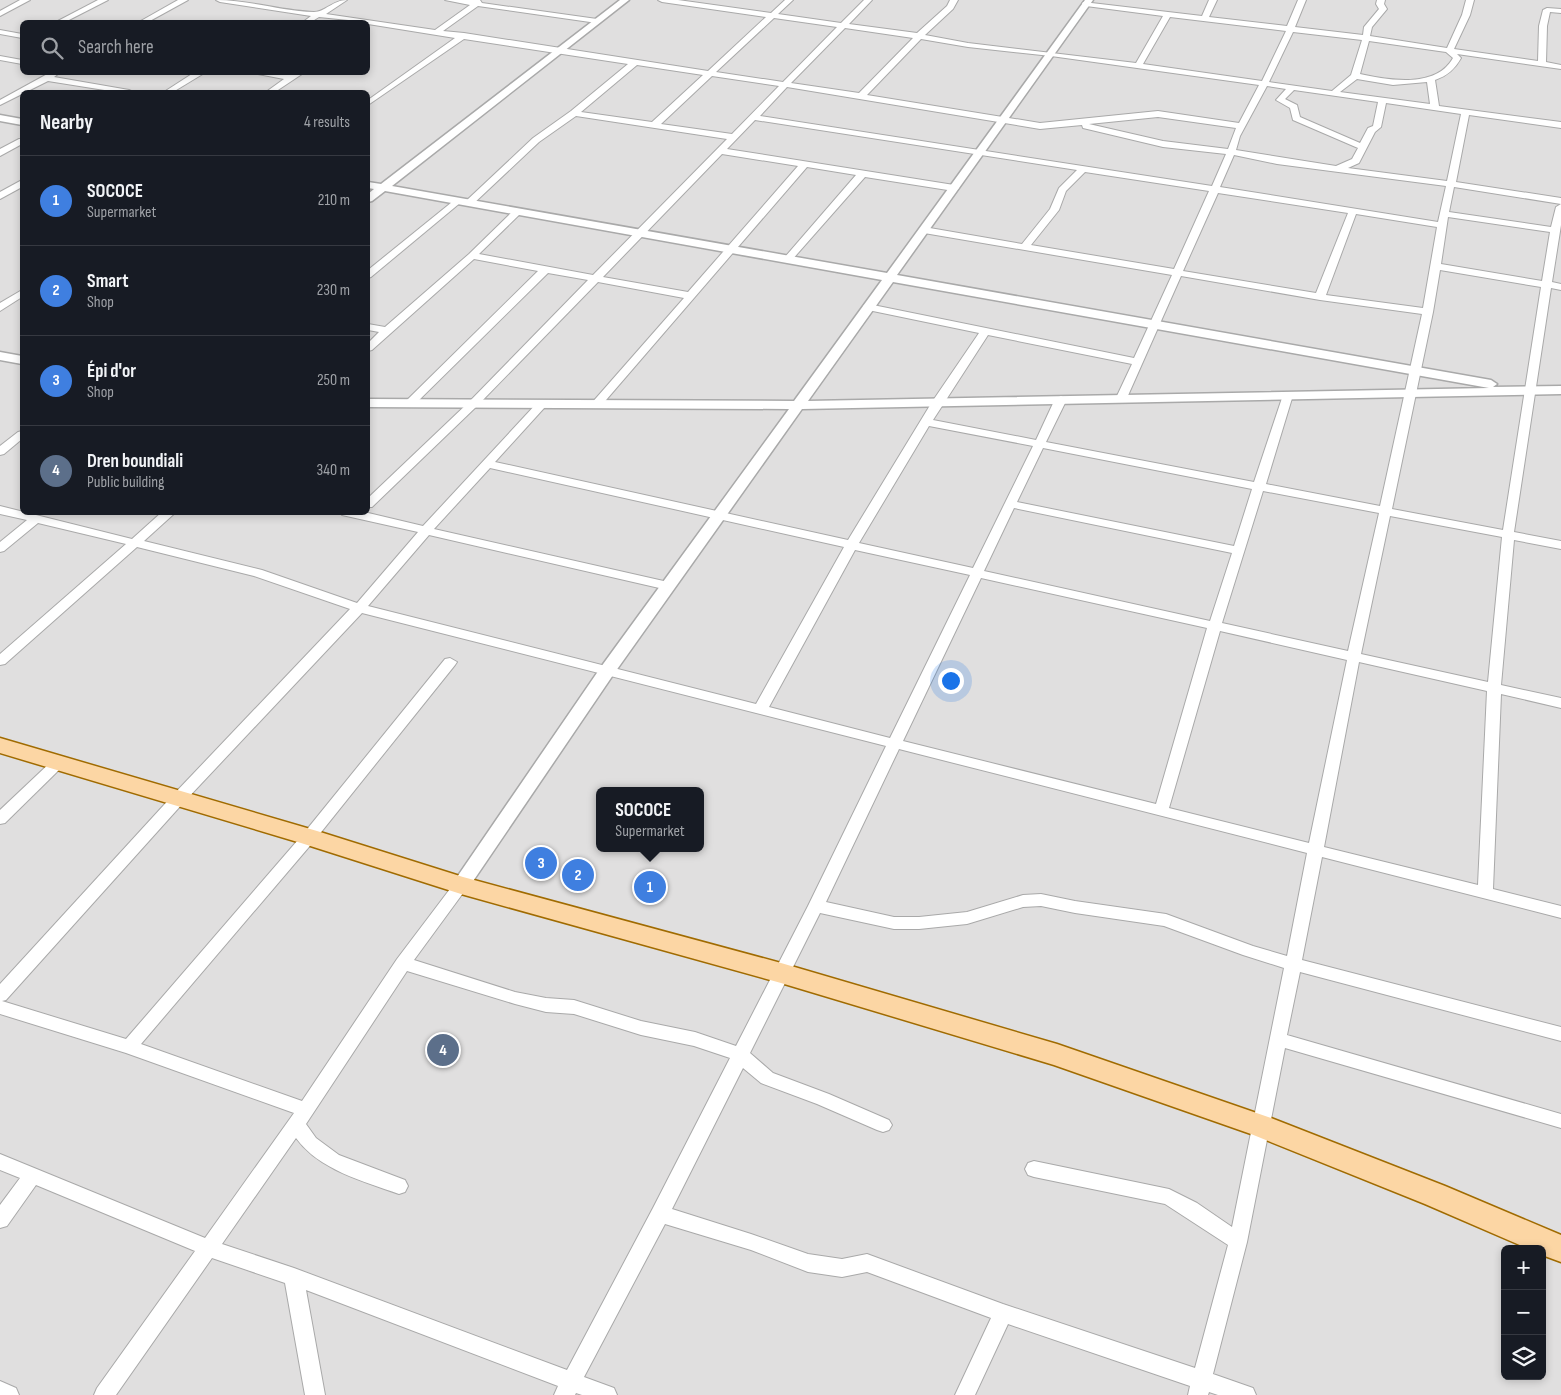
<!DOCTYPE html>
<meta charset="utf-8">
<style>
:root{--surface:#171b24;--page:#242831;--text:#f1f3f6;--muted:#9ea1a6;--line:#363941;--accent:#b45309}
body{margin:0;font-family:"Sofia Sans Condensed",sans-serif;background:var(--page);color:var(--text)}
.controls{position:absolute;right:15px;bottom:15px;display:grid;overflow:hidden;border-radius:8px;box-shadow:0 2px 8px #0003}
.controls button{width:45px;height:45px;display:grid;place-items:center;padding:0;border:0;border-bottom:1px solid var(--line);background:var(--surface);color:var(--text);font:25px sans-serif}
.you{position:absolute;left:950px;top:680px;width:18px;height:18px;margin:-12px;border:4px solid #fff;border-radius:50%;background:#1a73e8;box-shadow:0 0 0 8px #1a73e833}
.badge{display:grid;place-items:center;width:32px;height:32px;border-radius:50%;background:var(--accent);color:#fff;font-size:16px;font-weight:700}
.pin{position:absolute;translate:-50% -50%;border:2px solid #fff;box-shadow:0 1px 5px #0006}
.popup{position:absolute;left:596px;top:787px;width:108px;height:65px;box-sizing:border-box;display:grid;place-content:center;border-radius:8px;background:var(--surface);filter:drop-shadow(0 1px 4px #0005);font-size:16px;white-space:nowrap;color:var(--muted)}
.popup b{font-size:19px;color:var(--text)}
.popup::after{content:'';position:absolute;left:50%;top:100%;margin-left:-10px;border:10px solid transparent;border-top-color:var(--surface)}
.list{margin:0;padding:0;list-style:none}
h2{display:flex;justify-content:space-between;align-items:center;height:65px;margin:0;padding:0 20px;font-size:21px}
h2 small{font-size:16px;font-weight:400;color:var(--muted)}
.list li{display:grid;grid-template-columns:32px 1fr auto;gap:15px;align-items:center;box-sizing:border-box;height:90px;padding:0 20px;border-top:1px solid var(--line)}
.list b{display:block;font-size:19px;white-space:nowrap}
.list p{margin:0;font-size:16px;white-space:nowrap;color:var(--muted)}
.list em{font-size:16px;font-style:normal;color:var(--muted)}
.icon{flex:none;width:28px;height:28px;fill:none;stroke:currentColor;stroke-width:2;stroke-linecap:round;stroke-linejoin:round}
.map{position:relative;flex:none;width:1561px;height:1395px;overflow:hidden}
.search{position:absolute;background:var(--surface);box-shadow:0 2px 8px #0003;left:20px;top:20px;width:350px;height:55px;display:flex;align-items:center;gap:12px;box-sizing:border-box;padding:0 18px;border-radius:8px;color:var(--muted);font-size:19px}
.panel{position:absolute;background:var(--surface);box-shadow:0 2px 8px #0003;left:20px;top:90px;width:350px;height:425px;border-radius:8px}
.map>svg:first-child{display:block}
.residential{fill:#e0dfdf;fill-rule:evenodd}
.lines{fill:none;stroke-linecap:round;stroke-linejoin:round}
.minor-casing{stroke:#a9a9a9;stroke-width:2}
.tertiary-casing{stroke:#a9a9a9;stroke-width:3}
.primary-casing{stroke:#a06b00;stroke-width:3}
.minor{fill:#fff;fill-rule:evenodd}
.tertiary{fill:#fff;fill-rule:evenodd}
.primary{fill:#fcd6a4;fill-rule:evenodd}
</style>
<div class="map">
<svg width="1561" height="1395" viewBox="0 0 1561 1395">
<rect width="100%" height="100%" fill="#f2efe9"/>
<path class="residential" d="M0,0H1561V1395H0ZM22,22H368V72H22ZM22,92H368V512H22ZM600,791H700V848H600ZM1505,1249H1542V1376H1505Z"/>
<g class="lines">
<g class="minor-casing">
<g id="minor">
<path d="M20,0H30L0,16V11Z"/>
<path d="M98,0H108L65,22H56Z"/>
<path d="M178,0H188L148,22H139Z"/>
<path d="M216,0C250,0 281,11 314,12C325,12 333,0 347,0L326,14L435,30L470,5L445,0H480L482,3L597,19L601,21L597,23L478,6L443,31L464,33L708,71L766,17L662,2L658,0H678L771,13L785,0H793L778,14L841,23L864,0H872L849,24L917,33L947,6L950,0H958L953,9L925,35L968,43L1136,63L1163,16L1086,6L1082,4L1083,2L1202,16L1209,0H1217L1209,17L1287,26L1298,0H1306L1295,27L1363,35L1364,27L1379,9L1376,4L1377,0H1385L1384,4L1387,9L1372,27L1370,36L1447,48L1462,15L1466,0H1474L1470,15L1454,49L1538,61L1539,26L1543,10L1547,8L1561,9V13L1550,12L1547,26L1546,62L1561,65V69L1457,54L1461,58C1455,69 1447,76 1435,80L1439,106L1561,122V128L1469,115L1456,182L1561,198V204L1454,187L1449,212L1551,227L1556,207L1561,204V225L1552,282L1561,284V290L1551,288L1514,532L1561,541V549L1514,540L1501,685L1561,698V708L1501,694L1493,889L1561,906V918L1322,857L1302,960L1561,1027V1041L1300,972L1287,1035L1561,1114V1128L1285,1048L1247,1242L1213,1374L1253,1388L1256,1395H1218L1209,1392L1208,1395H1188L1190,1386L1008,1324L975,1395H955L991,1318L867,1272L842,1277L808,1272L751,1250L665,1224L584,1377L614,1388L617,1395H582L576,1393L575,1395H554L558,1386L306,1290L325,1395H305L285,1283L212,1258L116,1395H94L97,1388L195,1251L36,1185L7,1226L0,1228V1205L20,1178L0,1170V1154L205,1238L294,1113L126,1053L0,1014V984L174,794L350,609L254,576L137,547L5,664L0,665V654L126,544L38,523L4,551L0,552V542L27,520L0,514V506L132,539L162,512H176L144,541L262,570L357,603L418,532L342,515L340,512H364L423,526L537,403L541,402L547,405L545,407L495,462L848,540L932,402L979,333L868,310L863,307L864,305L868,304L1134,358L1172,275L924,233L919,230L924,227L1022,244L1050,209L1059,188L1077,170L755,120L727,149L954,185L959,188L954,191L865,177L791,261H785V257L856,175L807,167L600,407H592L590,405L684,298L598,282L477,406L372,507H368V498L469,402L588,280L548,273L413,406H405L403,404L405,402L538,271L474,259L372,350L368,351V343L379,332L368,330V324L385,327L469,254L515,209H521V213L479,254L593,275L727,139L576,116L539,142L472,205H466V201L533,138L571,111L628,64L464,39L368,105V100L455,38L368,24V22L319,17L311,22H303L311,16L220,2ZM1170,17L1286,31L1262,81L1143,64ZM774,18L837,27L783,82L716,72ZM845,28L913,38L859,93L791,83ZM1293,32L1362,40L1351,75L1332,91L1269,82ZM921,39L968,47L1051,56L1259,85L1239,123L1158,111L1040,123L867,95ZM1369,41L1446,52L1453,58C1436,89 1387,80 1360,74ZM637,65L703,75L652,122L581,112ZM712,76L779,86L732,134L661,124ZM1357,79L1393,85L1427,82L1430,104L1340,92ZM1267,86L1286,89L1276,100L1290,108L1293,120L1358,148L1352,159L1336,166L1236,150L1240,136ZM787,87L1040,129L1082,125L1083,128L1163,147L1226,154L1212,186L760,116ZM1294,90L1378,102L1373,126L1368,128L1360,143L1300,117L1297,105L1285,99ZM1386,103L1461,114L1447,181L1348,168L1359,163L1375,132L1381,127ZM1158,117L1236,128L1228,149L1163,141L1089,124ZM722,154L798,166L688,292L603,277ZM1234,155L1277,164L1446,186L1438,222L1220,187ZM1085,172L1209,191L1174,269L1031,245L1059,210L1066,191ZM1218,193L1348,213L1316,293L1183,271ZM1356,214L1437,227L1423,308L1326,295ZM1448,217L1550,232L1542,281L1441,264ZM1440,270L1541,287L1503,530L1392,509L1433,312ZM1181,276L1320,300L1422,314L1380,506L1266,484L1293,395L1288,392L1283,395L1254,482L1046,442L1067,399L1061,396L1055,399L1036,440L933,420L988,335L1132,364L1116,398L1118,400H1126ZM929,426L1033,446L973,568L859,543ZM1043,448L1252,489L1234,546L1017,502ZM490,468L844,547L756,704L368,606L429,535L668,590L674,586L668,582L434,529ZM1263,491L1379,513L1348,651L1222,623ZM1014,508L1232,553L1210,621L984,571ZM1390,516L1502,537L1488,682L1361,654ZM855,550L970,575L890,738L769,707ZM981,578L1207,628L1156,804L903,741ZM362,613L886,746L808,906L736,1046L695,1032L641,1021L574,1000L546,998L515,992L414,960L466,889L469,885L466,881L461,879L456,881L397,959L302,1101L141,1044L314,841L455,665L457,662L450,658L445,659L304,833L126,1039L2,1001L6,1000L184,802ZM1220,631L1347,660L1309,843L1169,808ZM1359,662L1487,691L1478,885L1324,847ZM899,749L1307,853L1287,956L1253,946L1166,914L1075,901L1041,894L1023,895L967,912L919,917H894L826,902ZM1041,906L1075,913L1164,926L1243,955L1284,968L1232,1227L1197,1203L1169,1189L1034,1161L1028,1163L1025,1169L1028,1175L1034,1177L1165,1204L1228,1245L1195,1368L1003,1304L867,1254L842,1259L808,1254L751,1234L672,1209L743,1068L761,1083L817,1104L877,1130L883,1132L889,1130L892,1125L889,1120L829,1094L773,1073L750,1053L820,913L894,929H919L967,924L1023,907ZM407,971L515,1004L546,1012L574,1014L641,1035L694,1046L730,1058L653,1208L567,1370L294,1268L222,1244L296,1138C319,1170 363,1181 399,1194L405,1192L408,1186L405,1180L339,1155L316,1138L306,1124Z"/>
<path d="M0,30L22,34V38L0,34Z"/>
<path d="M0,56L22,60V64L0,60Z"/>
<path d="M51,72H57L58,74L54,77L129,90L133,92H117L48,81L0,105V100Z"/>
<path d="M195,72H206L173,92H164Z"/>
<path d="M248,72H271L290,75L295,72H305L275,92H266L284,79Z"/>
<path d="M19,139H22V144L0,156V149Z"/>
<path d="M22,180V187L0,199V192Z"/>
<path d="M457,198L462,201L460,203L371,277L368,278V270Z"/>
<path d="M22,290V297L0,311V303Z"/>
<path d="M22,431V439L4,454L0,455V446L18,432Z"/>
<path d="M59,757L64,759L66,762L64,765L5,823L0,824V810L54,759Z"/>
<path d="M0,1381L16,1388L19,1395H0Z"/>
</g>
</g>
<g class="tertiary-casing">
<g id="tertiary">
<path d="M620,0H629L392,186L887,273L1085,0H1093L897,275L1491,380L1497,384L1493,387L1561,386V394L802,409L613,675L467,890L461,892L455,890L452,885L455,880L601,667L789,409L368,407V399L794,401L882,280L385,191L372,201L368,202V194L374,189L368,188V182L381,184ZM893,282L1489,388L808,401Z"/>
<path d="M0,115L22,119V125L0,121Z"/>
<path d="M0,352L22,356V364L0,360Z"/>
</g>
</g>
<g class="primary-casing">
<path id="primary" d="M0,738L317,831L463,877L781,963L1057,1044L1271,1118L1445,1186L1561,1235V1262L1542,1255V1249H1529L1425,1204L1251,1134L1054,1065L781,983L461,894L301,843L0,753Z"/>
</g>
<use href="#minor" class="minor"/>
<use href="#tertiary" class="tertiary"/>
<use href="#primary" class="primary"/>
</g>
</svg>
<div class="controls">
<button>+</button>
<button>−</button>
<button><svg class="icon" aria-label="layers" viewBox="0 0 24 24"><path d="M12 4l9 5-9 5-9-5zM3 14l9 5 9-5"/></svg></button>
</div>
<div class="you"></div>
<div class="pin badge" style="left:650px;top:887px;background:#3f7fe0">1</div>
<div class="popup"><b>SOCOCE</b>Supermarket</div>
<div class="pin badge" style="left:578px;top:875px;background:#3f7fe0">2</div>
<div class="pin badge" style="left:541px;top:863px;background:#3f7fe0">3</div>
<div class="pin badge" style="left:443px;top:1050px;background:#5c6f8a">4</div>
<div class="search"><svg class="icon" aria-label="search" viewBox="0 0 24 24"><circle cx="10" cy="10" r="6"/><path d="M15 15l6 6"/></svg>Search here</div>
<section class="panel">
<h2>Nearby<small>4 results</small></h2>
<ul class="list">
<li><span class="badge" style="background:#3f7fe0">1</span><div><b>SOCOCE</b><p>Supermarket</p></div><em>210 m</em></li>
<li><span class="badge" style="background:#3f7fe0">2</span><div><b>Smart</b><p>Shop</p></div><em>230 m</em></li>
<li><span class="badge" style="background:#3f7fe0">3</span><div><b>Épi d'or</b><p>Shop</p></div><em>250 m</em></li>
<li><span class="badge" style="background:#5c6f8a">4</span><div><b>Dren boundiali</b><p>Public building</p></div><em>340 m</em></li>
</ul>
</section>
</div>
